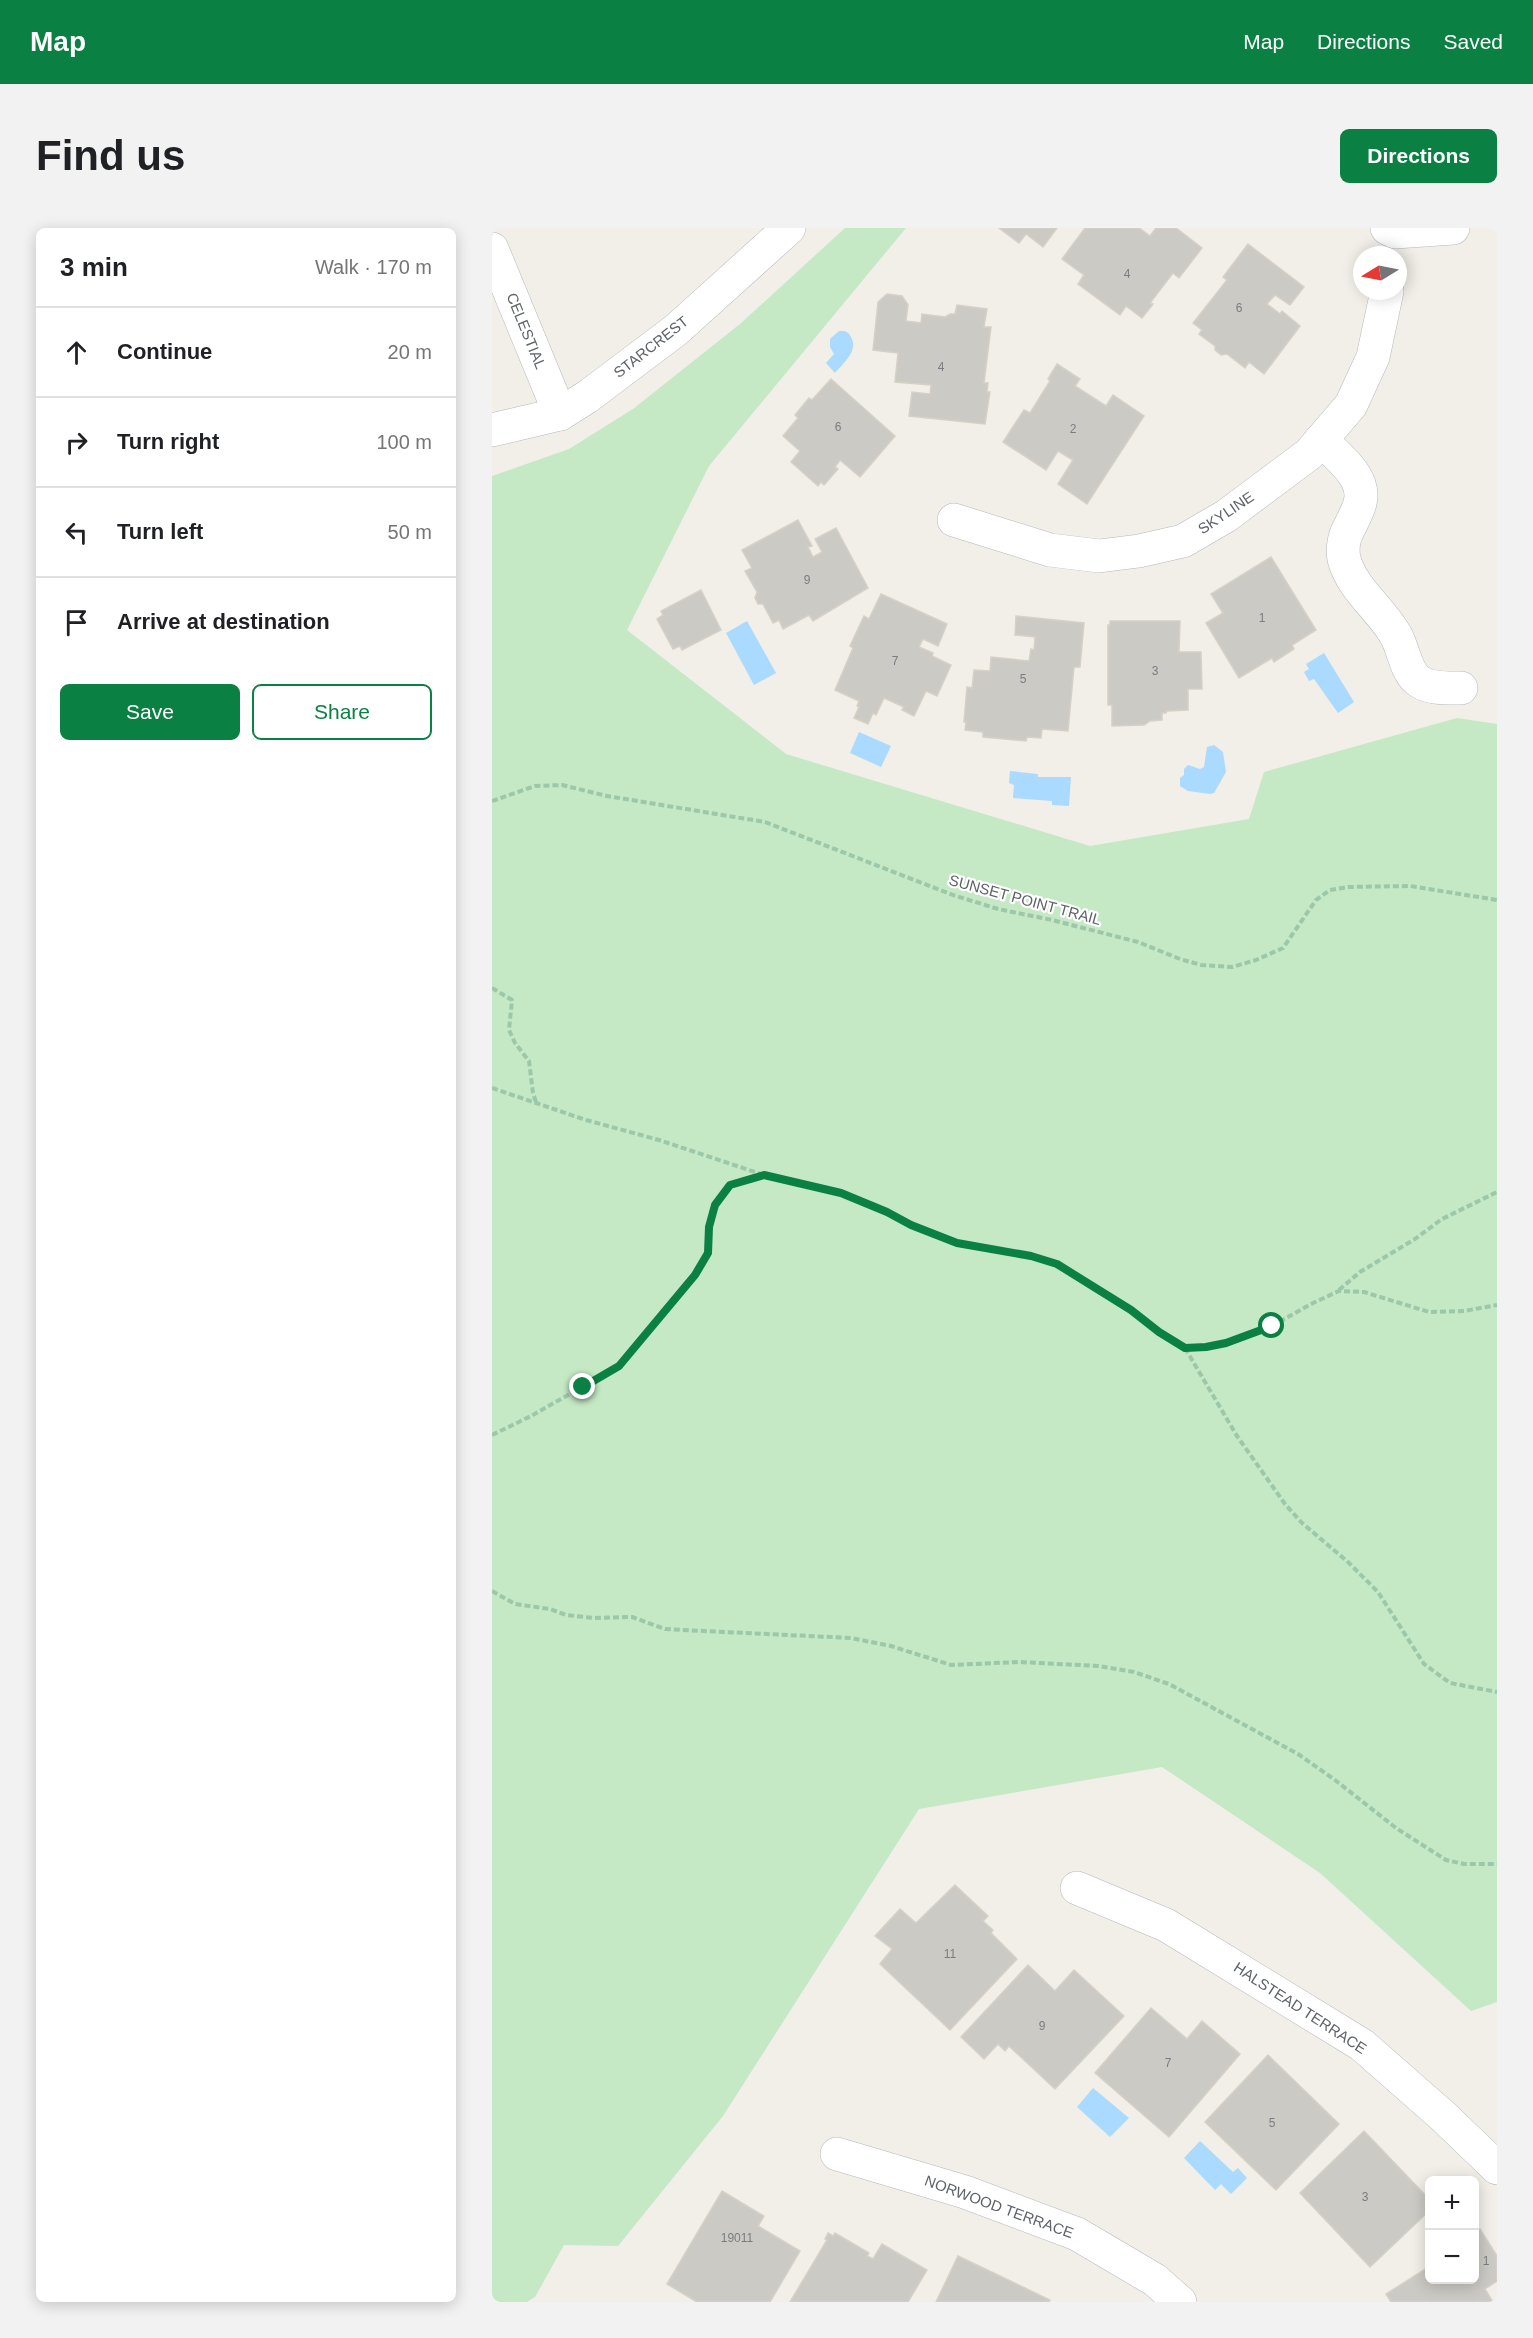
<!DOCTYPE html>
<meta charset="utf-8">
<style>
:root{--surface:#fff;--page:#f2f2f2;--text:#202124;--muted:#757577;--line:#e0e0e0;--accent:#0b8043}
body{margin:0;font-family:Arial,sans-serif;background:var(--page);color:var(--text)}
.controls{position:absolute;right:18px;bottom:18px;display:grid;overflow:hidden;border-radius:9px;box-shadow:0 3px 15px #0003}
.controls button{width:54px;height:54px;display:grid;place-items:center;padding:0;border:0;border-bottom:2px solid var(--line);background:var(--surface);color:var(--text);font:30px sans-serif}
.compass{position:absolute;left:861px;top:18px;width:54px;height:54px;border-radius:50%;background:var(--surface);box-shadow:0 3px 15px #0003;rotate:260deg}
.stop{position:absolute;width:18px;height:18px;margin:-14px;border:4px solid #0b8043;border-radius:50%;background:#fff}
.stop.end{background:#0b8043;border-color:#fff;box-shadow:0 2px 6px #0008}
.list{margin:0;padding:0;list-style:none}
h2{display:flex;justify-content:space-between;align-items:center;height:78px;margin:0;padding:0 24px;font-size:26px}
h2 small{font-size:20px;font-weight:400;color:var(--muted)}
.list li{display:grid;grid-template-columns:39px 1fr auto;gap:18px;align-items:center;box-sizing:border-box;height:90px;padding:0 24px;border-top:2px solid var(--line)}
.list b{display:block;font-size:22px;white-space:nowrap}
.list em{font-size:20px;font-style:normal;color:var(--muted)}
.actions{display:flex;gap:12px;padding:18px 24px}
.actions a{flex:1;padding:14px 0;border:2px solid var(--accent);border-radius:9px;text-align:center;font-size:21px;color:var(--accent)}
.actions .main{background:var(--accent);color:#fff}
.icon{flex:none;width:33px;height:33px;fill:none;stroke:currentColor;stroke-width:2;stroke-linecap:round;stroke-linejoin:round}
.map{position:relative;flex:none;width:1005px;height:2074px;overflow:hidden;border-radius:9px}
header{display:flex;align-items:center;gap:36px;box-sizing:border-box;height:84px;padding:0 30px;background:var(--accent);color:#fff}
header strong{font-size:28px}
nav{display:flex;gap:33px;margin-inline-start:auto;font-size:21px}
.intro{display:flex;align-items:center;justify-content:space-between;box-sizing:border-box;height:144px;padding:0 36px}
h1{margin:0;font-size:42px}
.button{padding:15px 27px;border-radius:9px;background:var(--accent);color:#fff;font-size:21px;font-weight:700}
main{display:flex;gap:36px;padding:0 36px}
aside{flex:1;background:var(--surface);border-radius:9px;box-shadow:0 3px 15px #0003}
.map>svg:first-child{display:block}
.green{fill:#c5e8c5}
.water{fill:#aadaff}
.building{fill:#cccac5;stroke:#d6d1c6;stroke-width:1.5}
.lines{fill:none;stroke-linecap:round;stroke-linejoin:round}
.minor-casing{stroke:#b5b8bc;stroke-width:34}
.path{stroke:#9cc7a9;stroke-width:4;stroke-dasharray:6 3;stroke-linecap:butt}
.minor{stroke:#fff;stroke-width:33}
.route{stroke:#0b8043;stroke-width:8}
.labels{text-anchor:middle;stroke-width:4.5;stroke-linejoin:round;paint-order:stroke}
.number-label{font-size:12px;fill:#7a7d7f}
.street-label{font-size:15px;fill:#5f6368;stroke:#fff}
</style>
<header>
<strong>Map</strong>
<nav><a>Map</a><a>Directions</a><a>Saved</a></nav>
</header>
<div class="intro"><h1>Find us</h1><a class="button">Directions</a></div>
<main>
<aside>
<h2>3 min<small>Walk · 170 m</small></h2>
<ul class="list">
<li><svg class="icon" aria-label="ahead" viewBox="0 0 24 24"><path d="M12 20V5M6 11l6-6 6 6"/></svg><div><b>Continue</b></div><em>20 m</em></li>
<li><svg class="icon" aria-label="right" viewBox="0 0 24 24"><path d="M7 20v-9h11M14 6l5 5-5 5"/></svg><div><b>Turn right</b></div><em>100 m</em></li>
<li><svg class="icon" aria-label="left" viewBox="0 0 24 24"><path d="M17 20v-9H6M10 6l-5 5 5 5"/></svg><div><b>Turn left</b></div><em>50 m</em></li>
<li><svg class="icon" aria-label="arrive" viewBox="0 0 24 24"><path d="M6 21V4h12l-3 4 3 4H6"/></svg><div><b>Arrive at destination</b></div></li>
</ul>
<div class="actions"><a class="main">Save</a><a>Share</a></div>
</aside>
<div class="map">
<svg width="1005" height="2074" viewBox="0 0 1005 2074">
<rect width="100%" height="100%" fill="#f1efe8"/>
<path class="green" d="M353,0H414L217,238L135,402L294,526L598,618L757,591L772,544L965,490L1005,496V1774L979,1783L828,1645L670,1539L427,1581L231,1888L126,2018L72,2017L43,2069L35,2074H0V248L77,221L141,181L248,96Z"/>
<g class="water">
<path d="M347,103C353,103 356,103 359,109C367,123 351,135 343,145L334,135L342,126L338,119V111Z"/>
<path d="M255,393L284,445L262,457L234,405Z"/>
<path d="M832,425L862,474L846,485L822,451L817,453L812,444L817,441L814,436Z"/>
<path d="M367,504L399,518L389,539L358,525Z"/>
<path d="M722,517L731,524L734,544L722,565L718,566L696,563L688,558V550L692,547V541L696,537L708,541L712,539L715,519Z"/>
<path d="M518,543L546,546V549H579L577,578L560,577V573L521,570L522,557L517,555Z"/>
<path d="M601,1860L637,1890L618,1909L585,1879Z"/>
<path d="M708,1913L741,1944L746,1940L755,1950L739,1966L729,1956L723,1962L692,1930Z"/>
</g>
<g class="building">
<path d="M507,0H565L551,19L534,6L527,15Z"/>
<path d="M593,0H647L658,8L664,0H684L710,20L687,50L681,45L658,75L661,76L650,90L634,78L628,87L586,56L592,47L570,31Z"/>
<path d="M756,16L812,59L798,77L783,67L775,76L788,86L790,83L808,98L772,146L757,134L753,140L735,126L729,127L723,122V118L707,106L710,102L701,95L735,52L731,49Z"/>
<path d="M395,66L410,68L416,77L414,93L429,95L430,86L453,89L458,86H463L465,77L495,81L492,99H499L492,155H496L495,164H498L493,196L417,188L420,164L438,166L439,157L403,154L406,125L381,122L386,74Z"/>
<path d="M565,136L588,151L583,158L614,178L621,167L652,188L595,276L566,256L581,232L566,223L554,242L511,214L532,182L538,185L558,153L556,151Z"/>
<path d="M339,151L403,208L368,249L348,232L343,239L346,241L332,257L329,254L326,258L299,234L308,223L291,208L306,190L303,187L317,170L320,172Z"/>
<path d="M306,292L320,318L316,319L321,329L330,324L323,311L344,300L376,360L321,393L317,387L291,401L287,392L281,395L271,376H266L263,370L265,364L253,343L260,340L250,322Z"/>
<path d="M779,329L824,402L800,417L802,421L782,434L780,430L747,450L714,395L731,385L719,366Z"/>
<path d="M209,362L229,402L190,422L188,418L181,421L165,391L171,387L169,383Z"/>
<path d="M389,366L455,396L446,418L431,411L427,419L441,425L440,428L459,437L445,468L434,463L422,488L410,482L412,479L392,470L384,487L381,485L376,496L362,490L367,479L365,478L367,473L343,462L361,420L358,418L372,388L377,391Z"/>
<path d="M524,388L592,395L588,439H582L576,503L550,501L549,510L535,509L534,513L491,509V504L473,502L474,494H472L475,459L480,460L482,442L498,443L499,429L537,433L539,421L542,422L543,409L523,407Z"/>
<path d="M618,393H688L687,424H709L710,461H696V482L675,483L674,485H670V492L658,493L652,497L620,498V477H616V397H618Z"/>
<path d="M463,1657L496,1688L491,1693L501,1702L499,1705L525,1731L458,1802L388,1736L400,1721L383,1708L408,1681L424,1695Z"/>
<path d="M536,1737L563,1763L582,1742L632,1788L563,1861L517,1818L513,1823L506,1816L492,1831L469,1809Z"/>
<path d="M659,1780L695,1811L710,1793L748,1826L677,1909L603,1845Z"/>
<path d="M776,1827L847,1896L784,1962L713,1894Z"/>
<path d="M872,1903L938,1972V1982L878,2039L808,1965Z"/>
<path d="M230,1963L272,1988L266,1998L308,2023L278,2074H205L175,2056Z"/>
<path d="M988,2001L1005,2028V2053L993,2061L1001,2074H899L894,2066L938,2038V2052H982V2005Z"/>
<path d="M336,2005L341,2008L343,2005L377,2025L375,2028L381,2031L390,2016L435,2042L416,2074H298L335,2012L333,2011Z"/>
<path d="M466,2028L558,2072L557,2074H444Z"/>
</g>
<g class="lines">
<g class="minor-casing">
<g id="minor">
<path d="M895,0L903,4L961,0"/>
<path d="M0,21L68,186"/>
<path d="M0,202L68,186L95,169L184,102L297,0"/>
<path d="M829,212C845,228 875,249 868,275C866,283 861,292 857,300C852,309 850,321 852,331C860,361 888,380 903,406C912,420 913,445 928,454C939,461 956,460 969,460"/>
<path d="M462,292L558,322L607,328L647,323L691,313L734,288L817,226L859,177L881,129L895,63"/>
<path d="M585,1660L674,1697L870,1817L952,1889L1005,1940"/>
<path d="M345,1926L473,1964L585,2006L663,2052L688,2074"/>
</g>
</g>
<g class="path">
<path d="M0,573L43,558L70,557L115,568L273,594L461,667L506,681L560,692L646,714L688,731L709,737L740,739L764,732L791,720L824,672L838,662L856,659L918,658L1005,672"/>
<path d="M0,760L20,772L17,802L23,815L37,833L41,865L44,874"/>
<path d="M0,860L94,892L167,912L272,947L349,965L395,984L419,997L465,1015L539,1028L565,1036L640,1082L667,1104L693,1120L714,1119L734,1115L780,1098L821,1075L847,1063L872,1064L937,1084L972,1083L1005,1077"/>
<path d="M847,1062L868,1044L923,1011L950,991L1005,964"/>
<path d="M693,1120L745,1208L793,1276L810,1295L856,1334L886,1364L932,1436L958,1455L1005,1464"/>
<path d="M0,1207L39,1188L127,1138L203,1047L216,1025L217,999L223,977L238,957L272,947"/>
<path d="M0,1363L23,1376L58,1381L74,1387L102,1390L140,1389L173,1401L191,1402L359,1410L399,1418L459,1437L527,1434L607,1438L642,1444L677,1456L806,1526L843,1552L904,1600L954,1632L972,1636H1005"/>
</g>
<use href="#minor" class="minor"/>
</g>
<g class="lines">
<path class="route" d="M91,1159L127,1138L203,1047L216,1025L217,999L223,977L238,957L272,947L349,965L395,984L419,997L465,1015L539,1028L565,1036L639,1082L667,1104L693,1120L714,1119L734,1115L780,1098"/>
</g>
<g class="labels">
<g class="number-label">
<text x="635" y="50">4</text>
<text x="747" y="84">6</text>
<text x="449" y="143">4</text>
<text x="346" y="203">6</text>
<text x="581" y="205">2</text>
<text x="315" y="356">9</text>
<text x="770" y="394">1</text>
<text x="403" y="437">7</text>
<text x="663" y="447">3</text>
<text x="531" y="455">5</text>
<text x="458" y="1730">11</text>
<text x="550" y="1802">9</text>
<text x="676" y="1839">7</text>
<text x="780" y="1899">5</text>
<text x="873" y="1973">3</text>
<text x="245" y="2014">19011</text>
<text x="994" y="2037">1</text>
</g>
<g class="street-label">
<text transform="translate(34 103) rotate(68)" y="5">CELESTIAL</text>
<text transform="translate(159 119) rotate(-38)" y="5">STARCREST</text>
<text transform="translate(734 285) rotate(-34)" y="5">SKYLINE</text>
<text transform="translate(533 672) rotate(15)" y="5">SUNSET POINT TRAIL</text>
<text transform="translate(808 1780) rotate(33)" y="5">HALSTEAD TERRACE</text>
<text transform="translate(507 1979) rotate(20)" y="5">NORWOOD TERRACE</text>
</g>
</g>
</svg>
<div class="controls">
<button>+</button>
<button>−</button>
</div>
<svg class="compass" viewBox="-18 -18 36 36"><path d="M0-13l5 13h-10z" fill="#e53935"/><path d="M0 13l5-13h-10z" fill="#757577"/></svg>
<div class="stop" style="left:780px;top:1098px"></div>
<div class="stop end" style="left:91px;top:1159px"></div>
</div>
</main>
